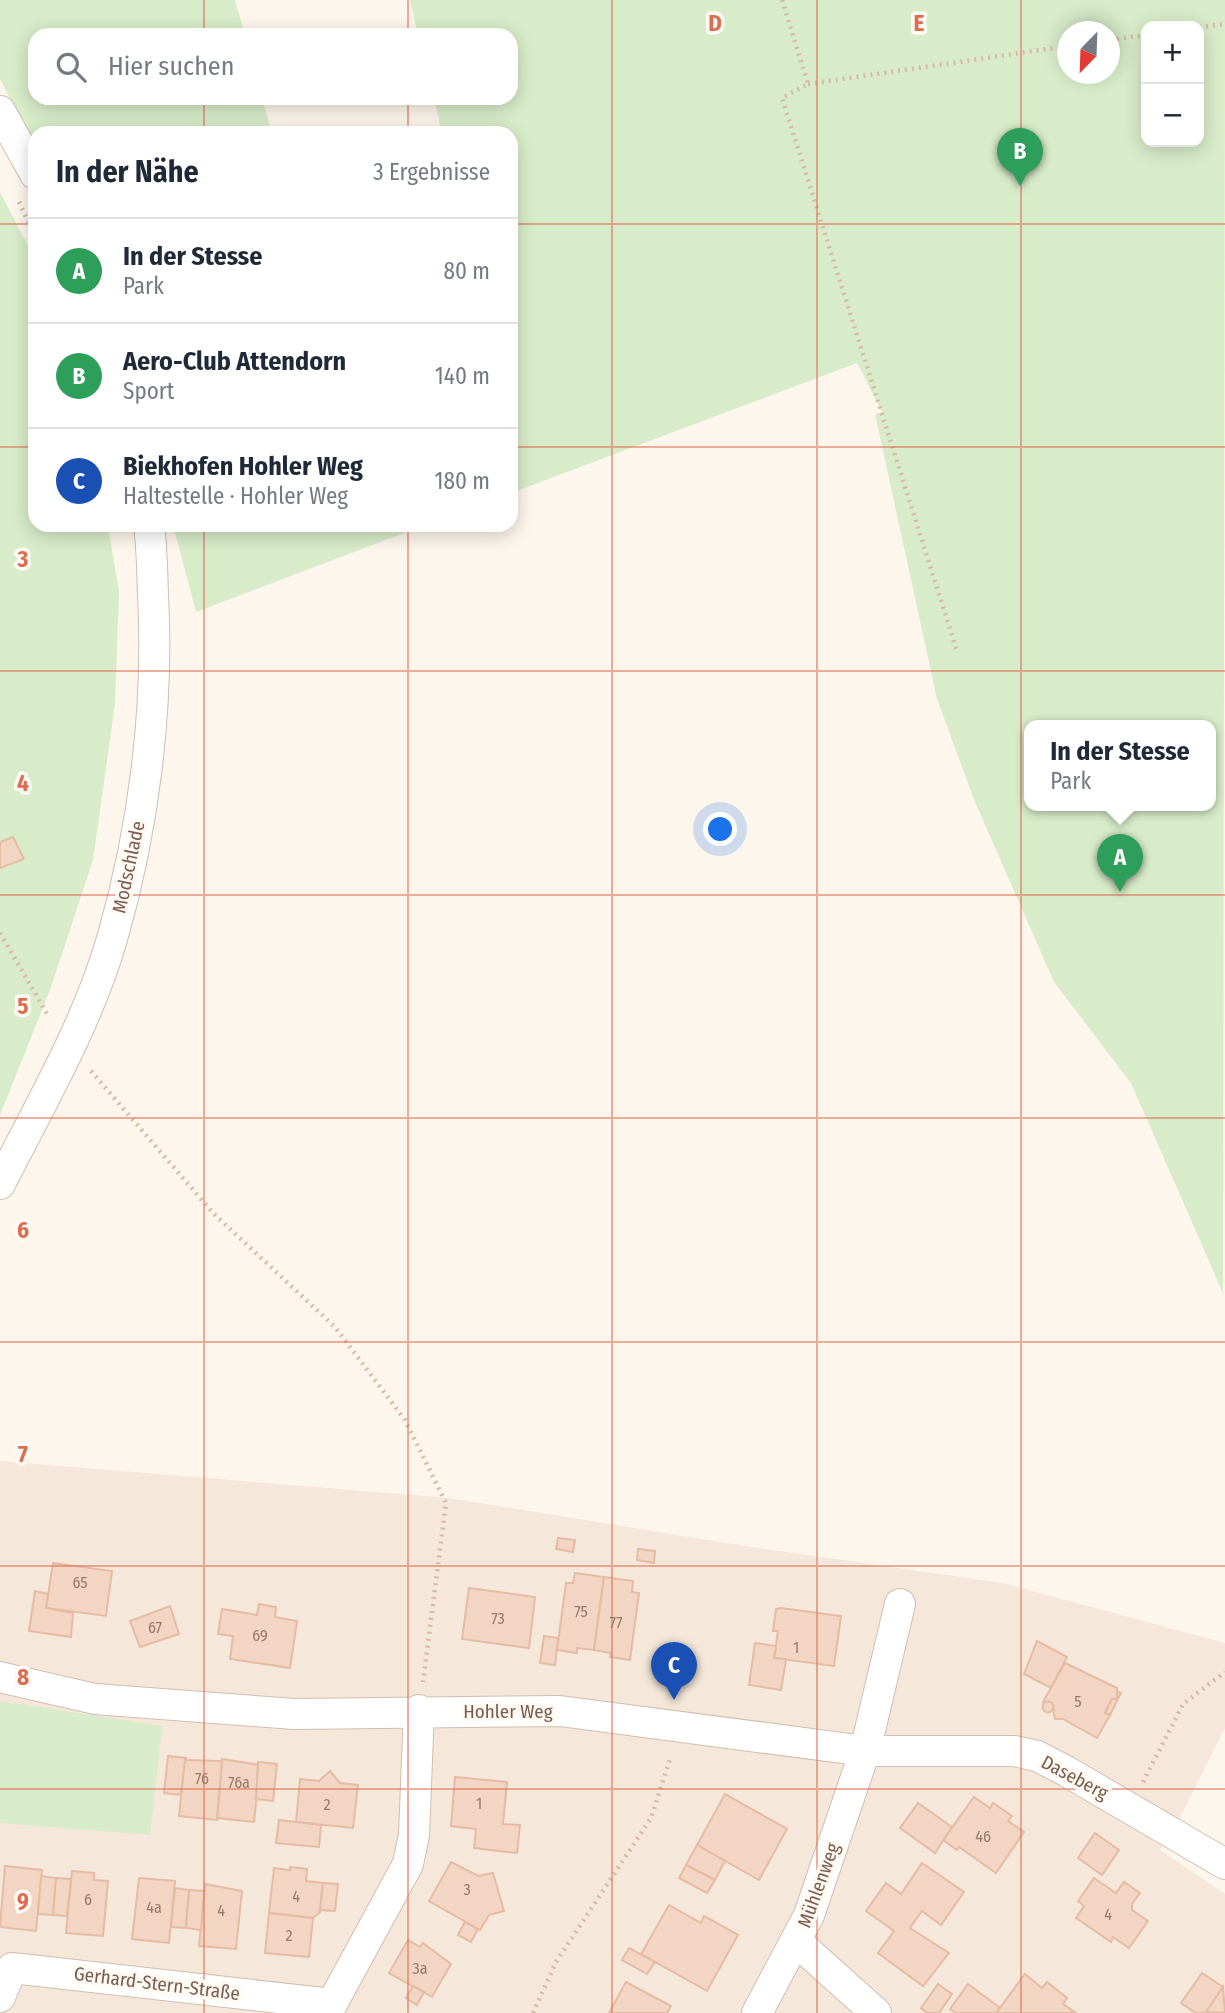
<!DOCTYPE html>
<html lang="de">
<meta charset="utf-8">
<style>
:root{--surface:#fff;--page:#f2f2f3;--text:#1f2937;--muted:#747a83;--line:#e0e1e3;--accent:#e76f51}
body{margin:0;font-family:"Fira Sans Condensed",sans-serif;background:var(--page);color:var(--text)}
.controls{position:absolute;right:21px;top:21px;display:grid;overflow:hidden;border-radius:14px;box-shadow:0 4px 18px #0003}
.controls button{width:63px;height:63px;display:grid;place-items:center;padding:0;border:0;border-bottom:2px solid var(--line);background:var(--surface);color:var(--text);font:35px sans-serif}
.compass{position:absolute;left:1057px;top:21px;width:63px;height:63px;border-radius:50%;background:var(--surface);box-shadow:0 4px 18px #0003;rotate:203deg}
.you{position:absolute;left:721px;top:830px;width:24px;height:24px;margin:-18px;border:5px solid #fff;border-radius:50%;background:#1a73e8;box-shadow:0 0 0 10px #1a73e833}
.badge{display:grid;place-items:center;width:46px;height:46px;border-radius:50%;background:var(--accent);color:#fff;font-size:23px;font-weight:700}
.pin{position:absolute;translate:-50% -58px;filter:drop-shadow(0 2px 4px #0008)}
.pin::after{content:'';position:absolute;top:37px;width:24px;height:21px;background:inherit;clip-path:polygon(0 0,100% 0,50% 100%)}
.popup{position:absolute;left:1024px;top:720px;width:192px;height:91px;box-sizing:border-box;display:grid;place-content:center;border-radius:14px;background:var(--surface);filter:drop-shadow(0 2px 5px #0005);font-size:23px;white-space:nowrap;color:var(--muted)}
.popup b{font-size:26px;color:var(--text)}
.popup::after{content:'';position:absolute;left:50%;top:100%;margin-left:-14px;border:14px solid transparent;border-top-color:var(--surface)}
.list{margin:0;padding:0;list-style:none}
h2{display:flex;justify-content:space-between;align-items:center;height:91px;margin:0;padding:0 28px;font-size:30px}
h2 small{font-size:23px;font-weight:400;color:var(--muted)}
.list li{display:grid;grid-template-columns:46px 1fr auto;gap:21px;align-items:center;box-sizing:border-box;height:105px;padding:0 28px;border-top:2px solid var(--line)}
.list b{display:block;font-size:26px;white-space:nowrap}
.list p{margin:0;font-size:23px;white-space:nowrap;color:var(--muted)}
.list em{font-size:23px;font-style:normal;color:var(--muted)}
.icon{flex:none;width:38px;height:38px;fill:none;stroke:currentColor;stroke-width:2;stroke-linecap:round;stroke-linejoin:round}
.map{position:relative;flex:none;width:1225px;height:2013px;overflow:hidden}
.search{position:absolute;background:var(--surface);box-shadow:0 4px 18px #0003;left:28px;top:28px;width:490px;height:77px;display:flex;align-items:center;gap:18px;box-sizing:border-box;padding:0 24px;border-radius:21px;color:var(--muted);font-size:26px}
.panel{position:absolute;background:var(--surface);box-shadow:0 4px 18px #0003;left:28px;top:126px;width:490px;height:406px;border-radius:21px}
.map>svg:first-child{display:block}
.residential{fill:#f5e8da}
.green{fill:#d8ecc9;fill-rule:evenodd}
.building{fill:#f3d5c3;stroke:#e6bba3;stroke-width:2}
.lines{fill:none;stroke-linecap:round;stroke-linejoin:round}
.street-casing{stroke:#d1beb0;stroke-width:32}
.path{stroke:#d9b8a5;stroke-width:4.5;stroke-dasharray:2 5;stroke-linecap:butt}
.street{stroke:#fff;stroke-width:30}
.grid{fill:none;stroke:#dc6d51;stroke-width:2;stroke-opacity:0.55}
.labels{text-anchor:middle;stroke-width:7;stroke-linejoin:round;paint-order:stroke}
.number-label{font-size:16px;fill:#987a6a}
.street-label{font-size:19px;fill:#7a5c4d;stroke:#fffaf3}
.grid-label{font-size:23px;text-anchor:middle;font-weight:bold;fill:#dc6d51;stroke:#fffaf3;stroke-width:7;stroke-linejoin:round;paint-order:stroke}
</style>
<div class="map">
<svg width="1225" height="2013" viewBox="0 0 1225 2013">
<rect width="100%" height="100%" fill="#fdf6ec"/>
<path class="residential" d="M0,1461L449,1498L758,1548L1003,1583L1225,1643V1728L1181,1816L1160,1850L1225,1894V2013H0Z"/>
<g class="green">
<path d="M0,0H235L245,35H35V98H262L272,133H35V146L0,79Z"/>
<path d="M410,0H1225L1223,1293L1131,1083L1054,982L975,802L937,699L875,414L882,412L857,363L511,493V133H442L434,98H511V35H418ZM1146,26H1199V142H1146ZM1068,32H1110V74H1068ZM1029,726H1211V806H1029Z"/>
<path d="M0,192L35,259V525H108L119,592L115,704L93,860L50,990L0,1115Z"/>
<path d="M173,525H425L196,612Z"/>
<path d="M0,1701L162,1726L150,1835L0,1823Z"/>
</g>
<g class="building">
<path d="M13,837L24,859L0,868V842Z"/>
<path d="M558,1538L575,1540L573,1552L556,1549Z"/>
<path d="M638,1549L655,1551L654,1563L637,1560Z"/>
<path d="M53,1563L112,1571L106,1616L46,1608Z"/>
<path d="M575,1573L604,1577L594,1650L577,1648V1653L557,1650L566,1583H573Z"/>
<path d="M604,1577L633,1581L632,1592L639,1593L630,1660L610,1657L611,1653L594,1650Z"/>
<path d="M469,1588L535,1597L529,1648L462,1639Z"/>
<path d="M35,1591L48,1594L46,1608L73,1613L71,1637L29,1631Z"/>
<path d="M259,1604L276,1607L275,1617L297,1621L290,1668L230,1659L233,1636L218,1634L222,1609L257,1615Z"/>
<path d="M170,1606L179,1634L140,1647L130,1621Z"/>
<path d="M781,1608L841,1616L834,1666L774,1658L778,1631H773L776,1609Z"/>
<path d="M544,1636L558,1638L555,1665L540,1663Z"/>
<path d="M1037,1641L1067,1657L1051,1688L1024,1674Z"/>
<path d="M755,1643L776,1646L774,1658L786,1659L781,1690L749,1685Z"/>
<path d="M1065,1663L1117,1688V1699H1112L1105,1713L1110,1715L1097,1738L1063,1719H1055L1052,1703L1043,1702Z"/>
<path d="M1117,1691L1121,1693L1110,1715L1105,1713L1112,1699H1117Z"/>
<circle cx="1048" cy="1707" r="5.5"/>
<path d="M168,1756L186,1758L181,1795L164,1793Z"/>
<path d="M222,1759L260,1765L254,1822L217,1818Z"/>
<path d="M185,1760L222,1761L217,1820L179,1816Z"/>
<path d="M258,1762L277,1764L273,1801L256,1799Z"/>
<path d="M330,1771L340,1783L358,1785L353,1828L296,1822L300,1779L319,1781Z"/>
<path d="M455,1777L507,1782L503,1824L520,1825L517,1853L474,1848L476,1829L451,1826Z"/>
<path d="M725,1794L787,1829L759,1880L697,1845Z"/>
<path d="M974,1797L990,1808L993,1803L1012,1816L1008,1821L1024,1832L996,1873L959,1847L957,1850L943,1840Z"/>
<path d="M918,1803L952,1827L935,1853L900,1828Z"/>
<path d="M279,1820L321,1825L319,1847L276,1843Z"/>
<path d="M1095,1833L1119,1850L1102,1875L1078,1858Z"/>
<path d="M697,1845L725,1861L715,1880L686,1865Z"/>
<path d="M451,1862L478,1876L493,1873L504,1911L489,1915L480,1930L429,1901Z"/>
<path d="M922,1863L964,1892L941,1925L922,1911L910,1928L949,1953L923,1986L878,1953L894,1931L866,1911L886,1883L901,1894Z"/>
<path d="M686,1865L715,1880L707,1893L679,1878Z"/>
<path d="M5,1866L42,1870L36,1931L0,1927Z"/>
<path d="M290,1867L307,1869L306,1881L323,1883L320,1912L313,1918L269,1913L274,1868L290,1870Z"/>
<path d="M72,1871L94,1873V1880L108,1881L103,1936L66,1933Z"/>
<path d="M41,1876L56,1878L53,1915L38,1914Z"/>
<path d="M56,1878L71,1879L67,1916L53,1915Z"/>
<path d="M139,1878L175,1881L169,1943L132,1939Z"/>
<path d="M1094,1878L1116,1893L1124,1882L1140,1893L1132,1904V1910L1148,1921L1129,1948L1113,1937L1111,1942L1076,1918L1084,1906L1078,1901Z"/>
<path d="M323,1883L338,1884L335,1911L320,1910Z"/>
<path d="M205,1884L242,1891L236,1949L199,1946Z"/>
<path d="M175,1888L189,1890L186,1928L171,1927Z"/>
<path d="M189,1890L204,1891L201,1930L186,1928Z"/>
<path d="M669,1905L701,1923L704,1916L738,1935L707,1991L641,1954Z"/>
<path d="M269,1913L313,1918L309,1957L265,1953Z"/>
<path d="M465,1922L478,1929L471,1942L458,1935Z"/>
<path d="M408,1940L420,1947L423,1943L451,1964L432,1997L389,1973Z"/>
<path d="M629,1948L655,1962L647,1974L622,1960Z"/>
<path d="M1202,1973L1223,1987L1207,2013H1196L1181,2003Z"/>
<path d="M1025,1974L1042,1988L1047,1982L1067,1998L1063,2004L1076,2013H996Z"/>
<path d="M626,1982L671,2006L667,2013H609Z"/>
<path d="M938,1984L952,1994L939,2013H927L921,2008Z"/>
<path d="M968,1984L1000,2008L996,2013H956L950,2009Z"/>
<path d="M413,1986L424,1992L417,2005L406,1998Z"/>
<path d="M1223,1987L1225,2013L1206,2012Z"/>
</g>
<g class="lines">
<g class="street-casing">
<g id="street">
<path d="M0,111L35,174"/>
<path d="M0,1184C40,1105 87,1025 112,939C144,828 159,709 153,594C152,571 152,547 149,525"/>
<path d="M0,1677L95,1699L294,1714L560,1711L865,1751H1014L1037,1756L1066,1771L1225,1864"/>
<path d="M797,1942L876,2013"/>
<path d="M0,1997L12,1968L332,2004"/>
<path d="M327,2013L408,1864L414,1835L419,1710"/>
<path d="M757,2013L809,1915L865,1751L900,1604"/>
</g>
</g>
<g class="path">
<path d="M782,0L808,84L782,98L957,651"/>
<path d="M1199,27L1225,24"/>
<path d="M1110,40L1146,35"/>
<path d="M808,84L1068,46"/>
<path d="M19,202L35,236"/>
<path d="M0,933L49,1017"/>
<path d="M91,1071L213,1213L335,1327L405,1420L446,1503L423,1682"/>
<path d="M1143,1782L1183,1704L1225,1672"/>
<path d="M533,2013L556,1962L651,1818L671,1756"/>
</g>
<use href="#street" class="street"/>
</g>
<path class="grid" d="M204,0V35M408,0V35M612,0V2013M817,0V2013M1021,0V2013M204,98V133M408,98V133M0,224H35M511,224H1225M0,447H35M511,447H1225M204,525V2013M408,525V2013M0,671H1225M0,895H1225M0,1118H1225M0,1342H1225M0,1566H1225M0,1789H1225"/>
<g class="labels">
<g class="number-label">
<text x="80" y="1588">65</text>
<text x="581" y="1617">75</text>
<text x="498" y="1624">73</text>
<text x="616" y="1628">77</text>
<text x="155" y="1633">67</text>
<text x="260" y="1641">69</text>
<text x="796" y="1653">1</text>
<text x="1078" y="1707">5</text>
<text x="202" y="1784">76</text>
<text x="239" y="1788">76a</text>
<text x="479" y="1809">1</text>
<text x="327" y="1810">2</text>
<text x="983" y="1842">46</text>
<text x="467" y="1895">3</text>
<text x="296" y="1902">4</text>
<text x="88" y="1905">6</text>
<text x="154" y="1913">4a</text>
<text x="221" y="1916">4</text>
<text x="1108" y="1920">4</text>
<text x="289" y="1941">2</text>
<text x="420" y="1974">3a</text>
</g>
<g class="street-label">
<text transform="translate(128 867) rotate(-78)" y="7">Modschlade</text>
<text x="508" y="1718">Hohler Weg</text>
<text transform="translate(1075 1777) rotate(28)" y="7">Daseberg</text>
<text transform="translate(818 1885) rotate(-70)" y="7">Mühlenweg</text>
<text transform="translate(157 1983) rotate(7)" y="7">Gerhard-Stern-Straße</text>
</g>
</g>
<g class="grid-label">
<text x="715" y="31">D</text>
<text x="919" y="31">E</text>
<text x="23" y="567">3</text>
<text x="23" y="791">4</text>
<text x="23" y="1014">5</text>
<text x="23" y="1238">6</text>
<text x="23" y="1462">7</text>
<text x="23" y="1685">8</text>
<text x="23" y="1909">9</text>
</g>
</svg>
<div class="controls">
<button>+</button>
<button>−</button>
</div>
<svg class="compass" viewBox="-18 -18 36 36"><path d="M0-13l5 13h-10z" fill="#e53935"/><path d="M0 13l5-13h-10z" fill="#747a83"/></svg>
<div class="you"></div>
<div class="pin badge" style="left:1120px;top:892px;background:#2e9e5b">A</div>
<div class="popup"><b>In der Stesse</b>Park</div>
<div class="pin badge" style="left:1020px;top:186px;background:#2e9e5b">B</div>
<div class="pin badge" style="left:674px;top:1700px;background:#1a4fb4">C</div>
<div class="search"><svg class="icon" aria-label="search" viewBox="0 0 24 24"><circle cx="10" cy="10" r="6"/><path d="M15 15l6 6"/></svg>Hier suchen</div>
<section class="panel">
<h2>In der Nähe<small>3 Ergebnisse</small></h2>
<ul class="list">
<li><span class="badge" style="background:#2e9e5b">A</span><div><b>In der Stesse</b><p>Park</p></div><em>80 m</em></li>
<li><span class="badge" style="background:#2e9e5b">B</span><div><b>Aero-Club Attendorn</b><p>Sport</p></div><em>140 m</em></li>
<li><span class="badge" style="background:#1a4fb4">C</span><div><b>Biekhofen Hohler Weg</b><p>Haltestelle · Hohler Weg</p></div><em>180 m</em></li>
</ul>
</section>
</div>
